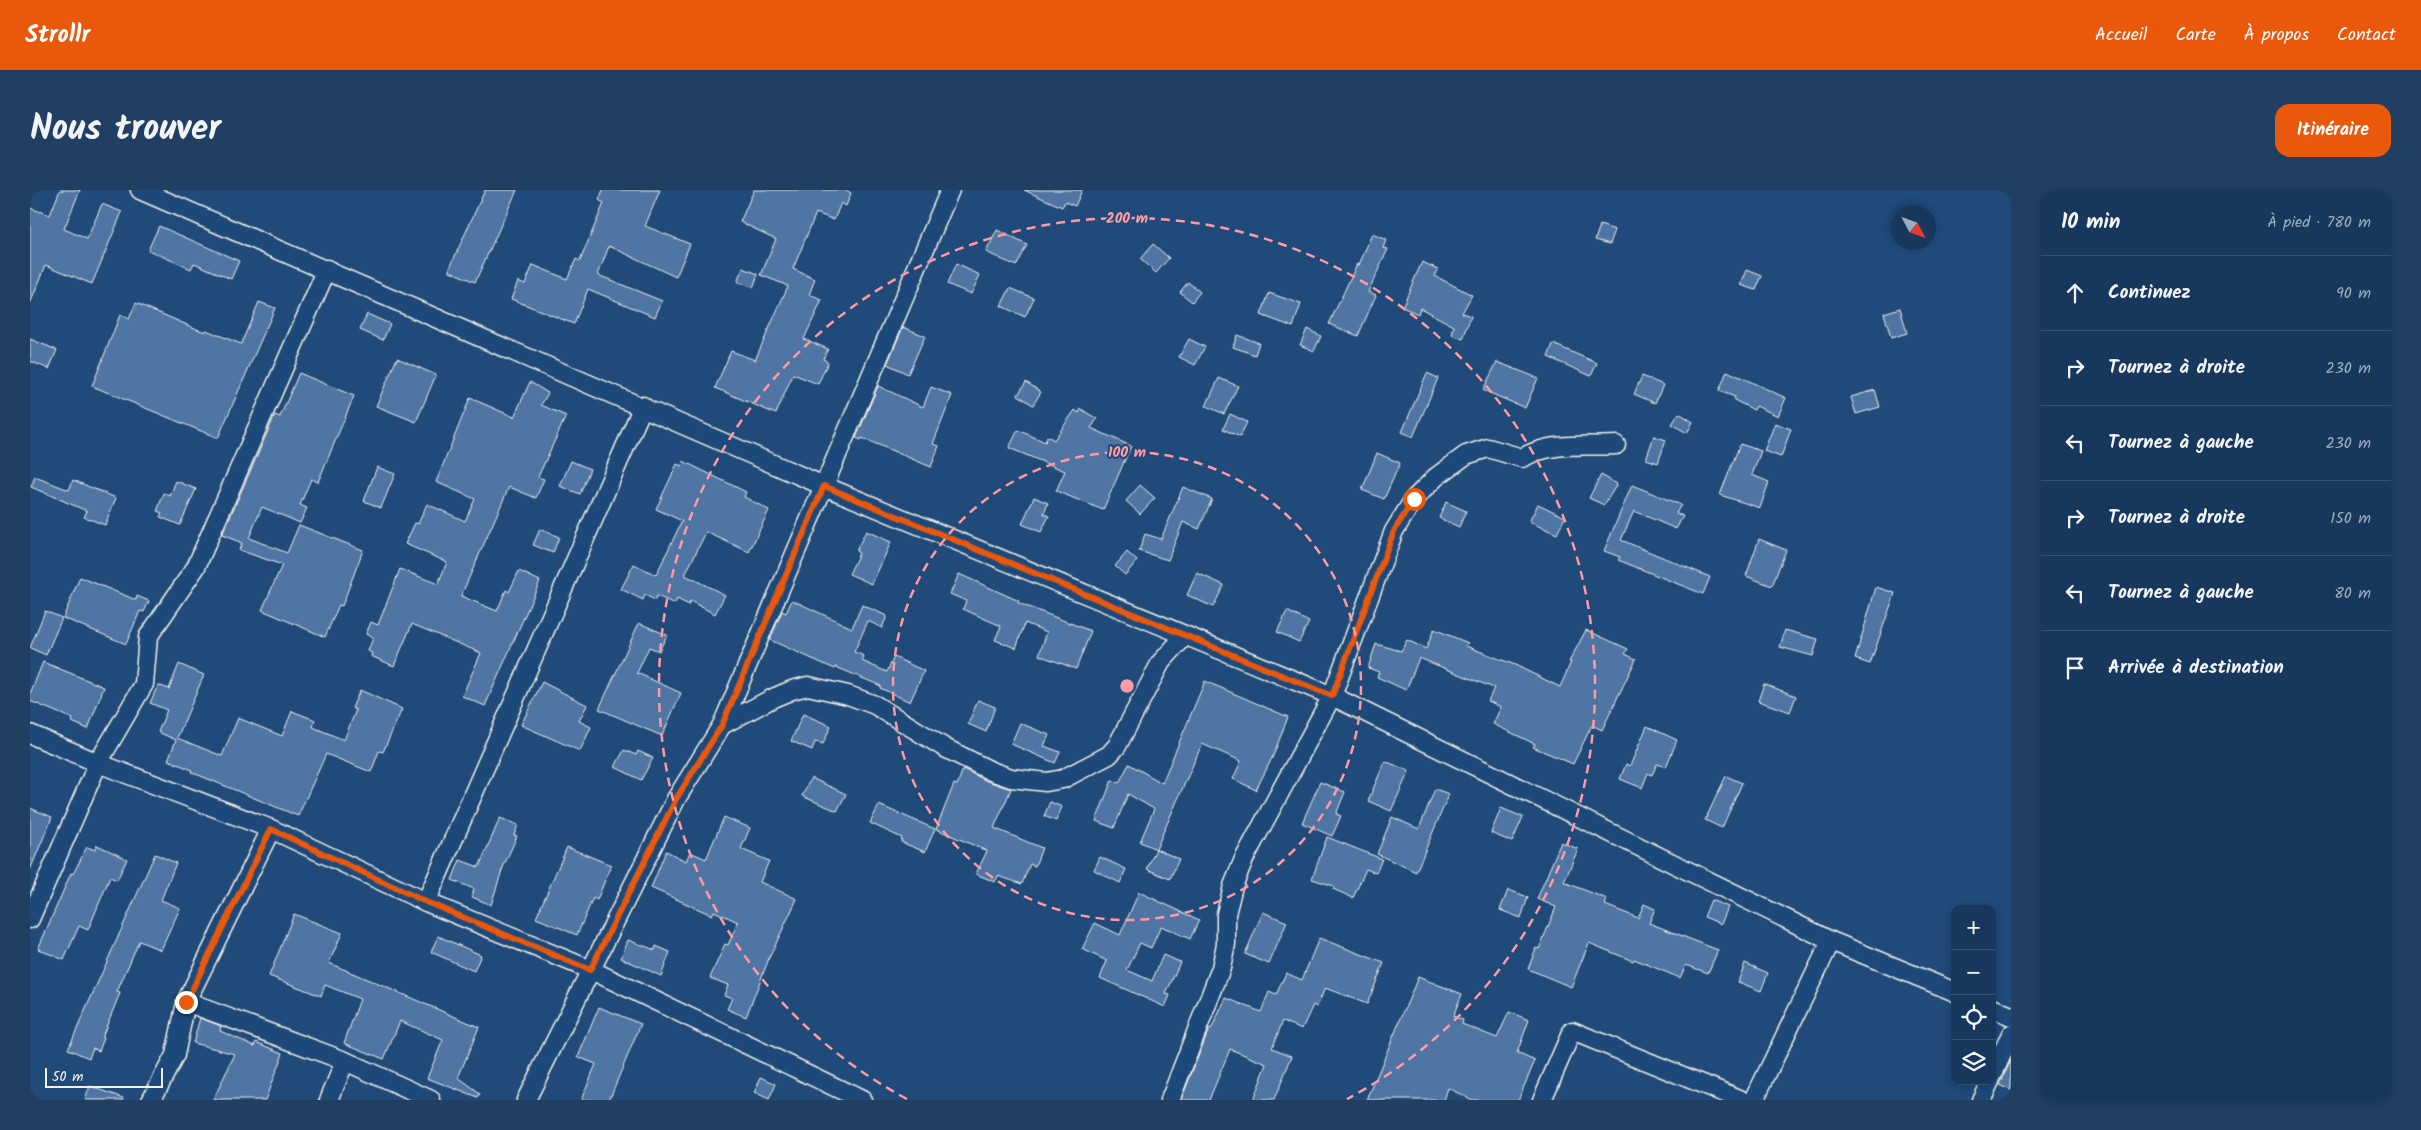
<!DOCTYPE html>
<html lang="fr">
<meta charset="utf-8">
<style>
:root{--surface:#17385c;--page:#203f62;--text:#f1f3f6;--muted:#9eacbb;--line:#365272;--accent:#ea580c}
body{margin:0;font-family:Kalam,sans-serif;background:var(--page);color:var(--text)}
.controls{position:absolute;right:15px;bottom:15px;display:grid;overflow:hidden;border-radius:10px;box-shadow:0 2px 8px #0003}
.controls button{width:45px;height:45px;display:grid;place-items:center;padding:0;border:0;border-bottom:1px solid var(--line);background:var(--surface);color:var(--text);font:25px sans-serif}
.compass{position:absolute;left:1861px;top:15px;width:45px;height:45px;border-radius:50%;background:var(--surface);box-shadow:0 2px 8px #0003;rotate:131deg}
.scale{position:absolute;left:15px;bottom:12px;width:118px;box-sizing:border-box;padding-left:5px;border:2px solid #f4f1e8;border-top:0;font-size:14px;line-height:18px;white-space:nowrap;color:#f4f1e8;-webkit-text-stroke:4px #1f4a7a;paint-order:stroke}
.stop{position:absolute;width:15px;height:15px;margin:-11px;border:4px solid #ea580c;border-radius:50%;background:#fff}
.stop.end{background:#ea580c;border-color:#fff;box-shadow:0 1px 5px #0008}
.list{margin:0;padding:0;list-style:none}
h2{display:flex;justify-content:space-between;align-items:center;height:65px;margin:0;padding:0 20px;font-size:21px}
h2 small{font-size:16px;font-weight:400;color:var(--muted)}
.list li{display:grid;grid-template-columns:32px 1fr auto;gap:15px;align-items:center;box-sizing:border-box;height:75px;padding:0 20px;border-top:1px solid var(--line)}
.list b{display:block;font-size:19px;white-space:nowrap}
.list em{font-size:16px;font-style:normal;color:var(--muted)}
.icon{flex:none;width:28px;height:28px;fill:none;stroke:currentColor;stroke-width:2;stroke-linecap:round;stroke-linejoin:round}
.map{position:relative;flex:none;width:1981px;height:910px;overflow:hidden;border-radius:15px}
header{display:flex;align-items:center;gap:30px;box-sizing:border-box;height:70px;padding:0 25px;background:var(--accent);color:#fff}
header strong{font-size:24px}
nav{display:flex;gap:28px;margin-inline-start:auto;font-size:18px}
.intro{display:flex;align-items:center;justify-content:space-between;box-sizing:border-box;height:120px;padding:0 30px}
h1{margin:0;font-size:35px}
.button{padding:12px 22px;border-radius:15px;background:var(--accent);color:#fff;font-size:18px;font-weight:700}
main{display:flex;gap:30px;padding:0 30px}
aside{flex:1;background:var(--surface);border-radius:15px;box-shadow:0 2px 8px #0003}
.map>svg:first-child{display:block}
.building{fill:#5074a4;stroke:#f4f1e8}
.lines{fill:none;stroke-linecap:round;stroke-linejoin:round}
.street-casing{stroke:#f4f1e8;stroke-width:21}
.street{stroke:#1f4a7a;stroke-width:18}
.route{stroke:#ea580c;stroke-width:6}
.ring{fill:none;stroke:#ff9aa2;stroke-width:2.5;stroke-dasharray:9 6}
.centre{fill:#ff9aa2;stroke:#1f4a7a;stroke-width:2.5}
.ring-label{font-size:15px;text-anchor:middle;font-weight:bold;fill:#ff9aa2;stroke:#1f4a7a;stroke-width:4;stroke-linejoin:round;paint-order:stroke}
</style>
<header>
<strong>Strollr</strong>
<nav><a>Accueil</a><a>Carte</a><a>À propos</a><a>Contact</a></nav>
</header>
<div class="intro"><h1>Nous trouver</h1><a class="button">Itinéraire</a></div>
<main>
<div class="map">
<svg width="1981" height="910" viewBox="0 0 1981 910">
<rect width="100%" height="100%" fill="#1f4a7a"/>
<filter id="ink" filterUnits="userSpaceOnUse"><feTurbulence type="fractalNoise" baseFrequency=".02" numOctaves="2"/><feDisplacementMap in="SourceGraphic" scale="10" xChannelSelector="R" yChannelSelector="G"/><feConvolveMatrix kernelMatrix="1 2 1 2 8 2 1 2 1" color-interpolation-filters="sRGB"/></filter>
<g filter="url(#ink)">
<g class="building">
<path d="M30,0H50L34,39L57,49L72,14L92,22L62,94L16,75L0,114V18L20,25Z"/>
<path d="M455,0H487L445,92L420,81V77Z"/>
<path d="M573,0H630L615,36L660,54L646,87L579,56L568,85L632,111L625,127L558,99L544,134L481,109L488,91L495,94L503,75L537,89L546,69L550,71L574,13L569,10Z"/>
<path d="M724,0H816L821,3L816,16L811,13L804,30L786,23L763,79L785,89L779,105L792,110L774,149L798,159L793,169L798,172L788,194L763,184L746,224L685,198L701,161L725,170L758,96L731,85L746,49L710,32Z"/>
<path d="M994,0H1052L1045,16L1035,12L1032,17Z"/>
<path d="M1570,35L1585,40L1580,54L1565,50Z"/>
<path d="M129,36L209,71L201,89L164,73L161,79L118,60Z"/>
<path d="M967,40L997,55L986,76L956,62Z"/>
<path d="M1342,44L1356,50L1353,58L1358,59L1338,102L1346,105L1328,146L1299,134L1327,74L1329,75Z"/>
<path d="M1123,54L1139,68L1126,83L1110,69Z"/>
<path d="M1392,72L1408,79L1405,86L1442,105L1432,123L1441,126L1433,149L1422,145L1424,136L1390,118L1388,124L1372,117Z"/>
<path d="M926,74L950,85L941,104L917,94Z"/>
<path d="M713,78L728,84L723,98L707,92Z"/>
<path d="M1717,80L1732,86L1726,100L1711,95Z"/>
<path d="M1158,92L1170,102L1162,112L1150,102Z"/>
<path d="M980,98L1004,108L995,127L971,116Z"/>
<path d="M1239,103L1271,114L1263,137L1231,125Z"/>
<path d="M229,112L245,118L188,248L62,196L90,125L99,129L106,113L162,137L175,142L176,140L211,154Z"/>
<path d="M1870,118L1877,143L1861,148L1854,123Z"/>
<path d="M337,124L360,134L353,150L330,140Z"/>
<path d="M873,137L895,146L878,184L857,174Z"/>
<path d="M1277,139L1291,146L1284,161L1270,155Z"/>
<path d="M1207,145L1229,153L1225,165L1203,157Z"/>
<path d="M0,149L27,160L19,179L0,171Z"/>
<path d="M1159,149L1175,157L1165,175L1149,167Z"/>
<path d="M1523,154L1567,173L1561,186L1518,167Z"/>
<path d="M367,168L406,185L386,232L346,216Z"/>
<path d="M1467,172L1508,188L1495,218L1453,200Z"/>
<path d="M1697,181L1756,208L1748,226L1726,216L1724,220L1704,210L1705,207L1689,201Z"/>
<path d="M269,183L324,206L288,292L281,289L270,315L277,318L270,333L232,317L219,348L257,363L269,335L333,360L312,416L309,415L295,447L232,420L252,375L209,360L212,353L192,345L245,225L250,227Z"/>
<path d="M1397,183L1408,188L1383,247L1372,242Z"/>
<path d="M1612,186L1633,195L1625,213L1604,204Z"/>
<path d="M1189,188L1208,196L1194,224L1176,216Z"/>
<path d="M500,192L518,203L511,215L536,226L508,287L514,289L506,308L479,297L431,406L467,421L476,400L479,402L489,381L510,391L455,516L432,506L451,463L382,434L364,476L341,466L342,463L338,461L343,448L336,444L341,432L348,435L370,379L408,394L417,372L375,354L385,333L388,334L397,314L435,331L445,309L406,292L440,208L484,227Z"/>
<path d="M996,192L1011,202L1003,215L988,205Z"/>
<path d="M848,196L893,217L901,197L922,205L903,254L909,256L901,277L832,248L831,250L826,248Z"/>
<path d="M1845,200L1850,217L1826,224L1821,207Z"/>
<path d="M1051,219L1067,229L1061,238L1101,256L1073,320L1026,301L1035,281L979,258L988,240L1015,252L1017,246L1024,250L1045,220L1049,223Z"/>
<path d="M1649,223L1663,232L1657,243L1642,234Z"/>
<path d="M1200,224L1217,232L1210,247L1193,239Z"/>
<path d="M1745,233L1761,239L1751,267L1734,261Z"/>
<path d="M1624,246L1636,250L1628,273L1616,269Z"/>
<path d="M1710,254L1731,261L1722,285L1739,292L1730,318L1690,305Z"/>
<path d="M1347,263L1370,273L1354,309L1332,300Z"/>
<path d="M541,271L560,279L550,304L530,296Z"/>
<path d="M653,271L716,302L714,307L739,320L719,362L676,342L655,385L695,405L685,424L660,411L659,415L647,409L645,414L627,406L625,410L615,405L613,410L591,399L604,374L626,385L652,331L626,319L647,274L652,276Z"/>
<path d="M347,277L365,284L351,318L334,311Z"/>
<path d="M1571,285L1587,294L1574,315L1559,308Z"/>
<path d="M5,287L39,300L43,290L86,308L75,335L54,327L57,321L1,297Z"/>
<path d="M146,291L166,299L150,335L130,327L132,323L127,321L134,303L140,306Z"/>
<path d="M1110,295L1125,308L1110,324L1096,311Z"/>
<path d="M1602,295L1651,315L1646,323L1653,326L1646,339L1604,321L1591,350L1680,387L1673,404L1588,370L1590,367L1574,361Z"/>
<path d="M1153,297L1182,309L1169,339L1153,332L1138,370L1109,361L1115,344L1131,349Z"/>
<path d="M1004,307L1018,313L1014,324L1019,326L1011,342L992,334Z"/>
<path d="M1416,312L1436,321L1429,337L1409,328Z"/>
<path d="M1508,314L1535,327L1527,344L1499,332Z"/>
<path d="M510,339L529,347L523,363L503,355Z"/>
<path d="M836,341L861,352L842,394L819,384L829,363L826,361Z"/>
<path d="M1729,349L1756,360L1742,396L1716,386Z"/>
<path d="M1097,362L1107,371L1095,385L1085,376Z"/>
<path d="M1167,383L1194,395L1183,417L1157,405Z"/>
<path d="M929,384L989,411L988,413L1061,441L1046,479L1009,465L1017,442L995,433L986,458L965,450L971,436L933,419L936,411L920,404Z"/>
<path d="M50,387L106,410L107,406L119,411L114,422L110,421L96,454L33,428Z"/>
<path d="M1846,397L1865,403L1840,474L1825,469Z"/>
<path d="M762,410L822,438L832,415L857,426L852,438L838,431L824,462L834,466L832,471L857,482L864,467L894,481L880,512L850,498L851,496L806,477L805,479L740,450L752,421L756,423Z"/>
<path d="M15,421L32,428L16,465L0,458Z"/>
<path d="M1257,421L1279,432L1269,452L1247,442Z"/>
<path d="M609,433L637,445L629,461L619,457L607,483L651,503L632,546L569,519Z"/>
<path d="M1404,439L1438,453L1436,456L1485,475L1530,497L1541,472H1539L1556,440L1598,459L1595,464L1606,469L1572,540L1562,535L1543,574L1503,557L1505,554L1463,534L1471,517L1458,511L1464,498L1389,468L1376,500L1347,487L1349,482L1338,478L1346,454L1371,461L1377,450L1396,459Z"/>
<path d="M1755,440L1788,449L1783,466L1750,457Z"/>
<path d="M13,472L74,497L58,539L42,532L43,529L0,511V504Z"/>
<path d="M149,474L174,485L147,548L192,566L208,528L252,546L262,521L285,530L283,537L314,550L326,520L322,518L330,500L372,519L353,562L349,561L341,582L296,564L268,626L161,582L162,580L138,570L146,550L128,542L137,520L120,513L128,495L139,499Z"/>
<path d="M1175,491L1258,527L1243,566L1226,600L1203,589L1211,571L1172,554L1126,659L1110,652L1124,619L1098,604L1084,638L1066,631L1082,590L1089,593L1099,574L1132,593Z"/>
<path d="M512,492L557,515L549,531L561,537L550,561L491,535Z"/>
<path d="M1734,494L1766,506L1760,522L1728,511Z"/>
<path d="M948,510L965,517L956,542L938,534Z"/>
<path d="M773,524L801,536L793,554L785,552L782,560L761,551Z"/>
<path d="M990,533L1019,545L1014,556L1030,562L1025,573L981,554Z"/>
<path d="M1617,536L1647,550L1636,577L1627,574L1622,585L1618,583L1612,598L1590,589L1596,574L1600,576Z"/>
<path d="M594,560L606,565L608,561L623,568L611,590L585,577Z"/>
<path d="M1355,571L1379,581L1361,621L1338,611Z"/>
<path d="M933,579L957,591L981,599L964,638L1012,658L1005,676L1000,674L992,694L968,686L965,692L946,684L957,661L906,639L924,594L927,595Z"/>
<path d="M1696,586L1712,593L1692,638L1675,630Z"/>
<path d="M781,588L816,604L807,621L772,606Z"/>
<path d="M1290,592L1315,602L1306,624L1311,626L1302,646L1272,633Z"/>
<path d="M1405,599L1419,604L1386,682L1347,664L1362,627L1389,639Z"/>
<path d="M1020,612L1032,617L1026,631L1014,626Z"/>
<path d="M849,615L905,639L895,662L871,652L872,648L840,633Z"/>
<path d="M0,618L22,627L0,680Z"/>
<path d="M1471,618L1493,627L1482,652L1461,643Z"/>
<path d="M694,627L720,638L711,659L739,671L730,692L767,709L740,766L716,827L697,819L702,808L694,805L698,795L680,788L695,754L698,755L708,732L684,721L682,725L621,698L636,661L656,671L660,662L676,669Z"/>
<path d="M470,628L488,635L484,645L487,646L472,680L461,715L442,707L444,699L422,690L430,670L449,677Z"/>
<path d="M1297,647L1352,669L1346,683L1336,679L1323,708L1303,699L1304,696L1282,689Z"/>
<path d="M1531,652L1548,659L1534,692L1577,709L1575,715L1608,728L1614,714L1625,719L1619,733L1688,760L1678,783L1656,775L1650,788L1604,769L1603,771L1559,753L1541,797L1498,779L1506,758L1509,759L1526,717L1507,709Z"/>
<path d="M67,655L97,669L87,690L80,687L58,740L49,736L34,770L8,759L41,683L43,684L57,657L65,660Z"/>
<path d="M537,657L581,675L567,710L563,708L547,745L506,728Z"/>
<path d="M1126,659L1149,669L1140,689L1117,679Z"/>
<path d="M125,664L146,673L131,710L150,718L131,760L109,751L87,802L90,803L72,847L74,848L69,861L63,858L59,868L38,859Z"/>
<path d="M1070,667L1096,679L1090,693L1064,680Z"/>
<path d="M1478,700L1498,707L1491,728L1470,720Z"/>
<path d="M1109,702L1169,730L1160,749L1131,736L1121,758L1110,753L1097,780L1122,791L1133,765L1150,772L1136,804L1140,805L1135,817L1070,788L1077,771L1052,759L1065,733L1090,745Z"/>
<path d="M1681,710L1698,717L1691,734L1674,727Z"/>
<path d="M1233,722L1257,732L1239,774L1215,764Z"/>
<path d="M264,724L312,743L299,773L449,837L428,888L450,904L448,908L397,888L413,850L370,831L354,869L314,853L330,809L295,795L291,806L239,786Z"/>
<path d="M408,746L451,765L444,781L401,762Z"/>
<path d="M1289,748L1354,773L1337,814L1295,798L1287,817L1283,815L1272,839L1253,831L1242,858L1262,866L1244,910H1223L1237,874L1200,859L1179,910H1151L1179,839L1181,840L1196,808L1231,822L1239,802L1246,805L1256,783L1272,790Z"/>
<path d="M598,750L625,760L626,756L640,762L631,786L591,768Z"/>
<path d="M1715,773L1738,783L1731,801L1708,792Z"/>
<path d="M1388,787L1432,804L1423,826L1433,830L1432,834L1467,848L1479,822L1499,830L1487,863L1505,871L1488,910H1442L1418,898L1414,910H1337Z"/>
<path d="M569,817L611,834L579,910H551L566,874L548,867Z"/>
<path d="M170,828L191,836L190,841L225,856L226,852L253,863L235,910H183L205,864L163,853Z"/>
<path d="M1981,870V900L1970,895Z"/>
<path d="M731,887L746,894L739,910L724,903Z"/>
<path d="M60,896L94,908L93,910H55Z"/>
</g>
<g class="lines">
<g class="street-casing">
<g id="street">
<path d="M110,0L794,296L1302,506L1801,751L1925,802"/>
<path d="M692,535L743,508L762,500L778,496L818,505L845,515L915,558L961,581L981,588L1016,592L1033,589L1079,565L1087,556L1131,472L1154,447"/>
<path d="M0,544L68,573L241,639L396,712L561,780L832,910"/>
<path d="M396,712L613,216"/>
<path d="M0,729L68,573L114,494L118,447L166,377L297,79"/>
<path d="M156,812L315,871L401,910"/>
<path d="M1962,818L1981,826"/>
<path d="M1962,886L1981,844"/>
<path d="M121,910L145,865L156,812L241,639"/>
<path d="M299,910L315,871"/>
<path d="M496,910L646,609L692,535L920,0"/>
<path d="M1140,910L1191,778L1196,754V724L1203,696L1214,669L1302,506L1364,341L1384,309L1406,287L1436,265L1458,258L1492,268C1521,251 1554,257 1586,255"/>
<path d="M1512,910L1542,841L1712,910"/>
<path d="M1724,910L1801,751"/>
<path d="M1951,910L1960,891"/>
</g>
</g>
<use href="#street" class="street"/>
</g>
</g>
<g class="lines" filter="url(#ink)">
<path class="route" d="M156,812L241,639L396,712L560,780L646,609L692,535L794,296L1302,506L1364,341L1384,309"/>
</g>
<g class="ring">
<circle cx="1097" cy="496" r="234"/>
<path d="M877 909A468 468 0 1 1 1317 909"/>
</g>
<circle cx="1097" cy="496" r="8" class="centre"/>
<g class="ring-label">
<text x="1097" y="33">200 m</text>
<text x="1097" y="267">100 m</text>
</g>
</svg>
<div class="controls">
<button>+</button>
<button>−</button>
<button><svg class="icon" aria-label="locate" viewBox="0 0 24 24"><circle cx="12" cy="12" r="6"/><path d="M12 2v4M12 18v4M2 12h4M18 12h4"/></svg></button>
<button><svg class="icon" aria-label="layers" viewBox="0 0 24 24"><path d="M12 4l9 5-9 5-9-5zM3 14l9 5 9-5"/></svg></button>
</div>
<svg class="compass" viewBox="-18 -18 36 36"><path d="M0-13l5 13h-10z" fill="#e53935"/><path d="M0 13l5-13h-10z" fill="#9eacbb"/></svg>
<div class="scale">50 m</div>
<div class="stop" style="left:1384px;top:309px"></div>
<div class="stop end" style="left:156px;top:812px"></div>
</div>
<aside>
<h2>10 min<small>À pied · 780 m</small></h2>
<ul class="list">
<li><svg class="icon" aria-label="ahead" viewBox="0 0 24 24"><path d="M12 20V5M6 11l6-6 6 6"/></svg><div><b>Continuez</b></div><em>90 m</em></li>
<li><svg class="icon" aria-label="right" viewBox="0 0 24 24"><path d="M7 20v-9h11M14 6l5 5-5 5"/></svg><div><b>Tournez à droite</b></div><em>230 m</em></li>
<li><svg class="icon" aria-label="left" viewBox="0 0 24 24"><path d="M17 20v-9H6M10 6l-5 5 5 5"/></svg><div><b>Tournez à gauche</b></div><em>230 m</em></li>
<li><svg class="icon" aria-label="right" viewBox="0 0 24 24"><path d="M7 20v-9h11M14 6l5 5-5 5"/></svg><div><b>Tournez à droite</b></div><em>150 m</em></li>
<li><svg class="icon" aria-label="left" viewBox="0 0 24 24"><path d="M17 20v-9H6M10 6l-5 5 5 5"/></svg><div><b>Tournez à gauche</b></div><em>80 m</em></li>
<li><svg class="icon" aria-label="arrive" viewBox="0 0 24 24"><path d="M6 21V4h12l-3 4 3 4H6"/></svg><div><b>Arrivée à destination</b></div></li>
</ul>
</aside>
</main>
